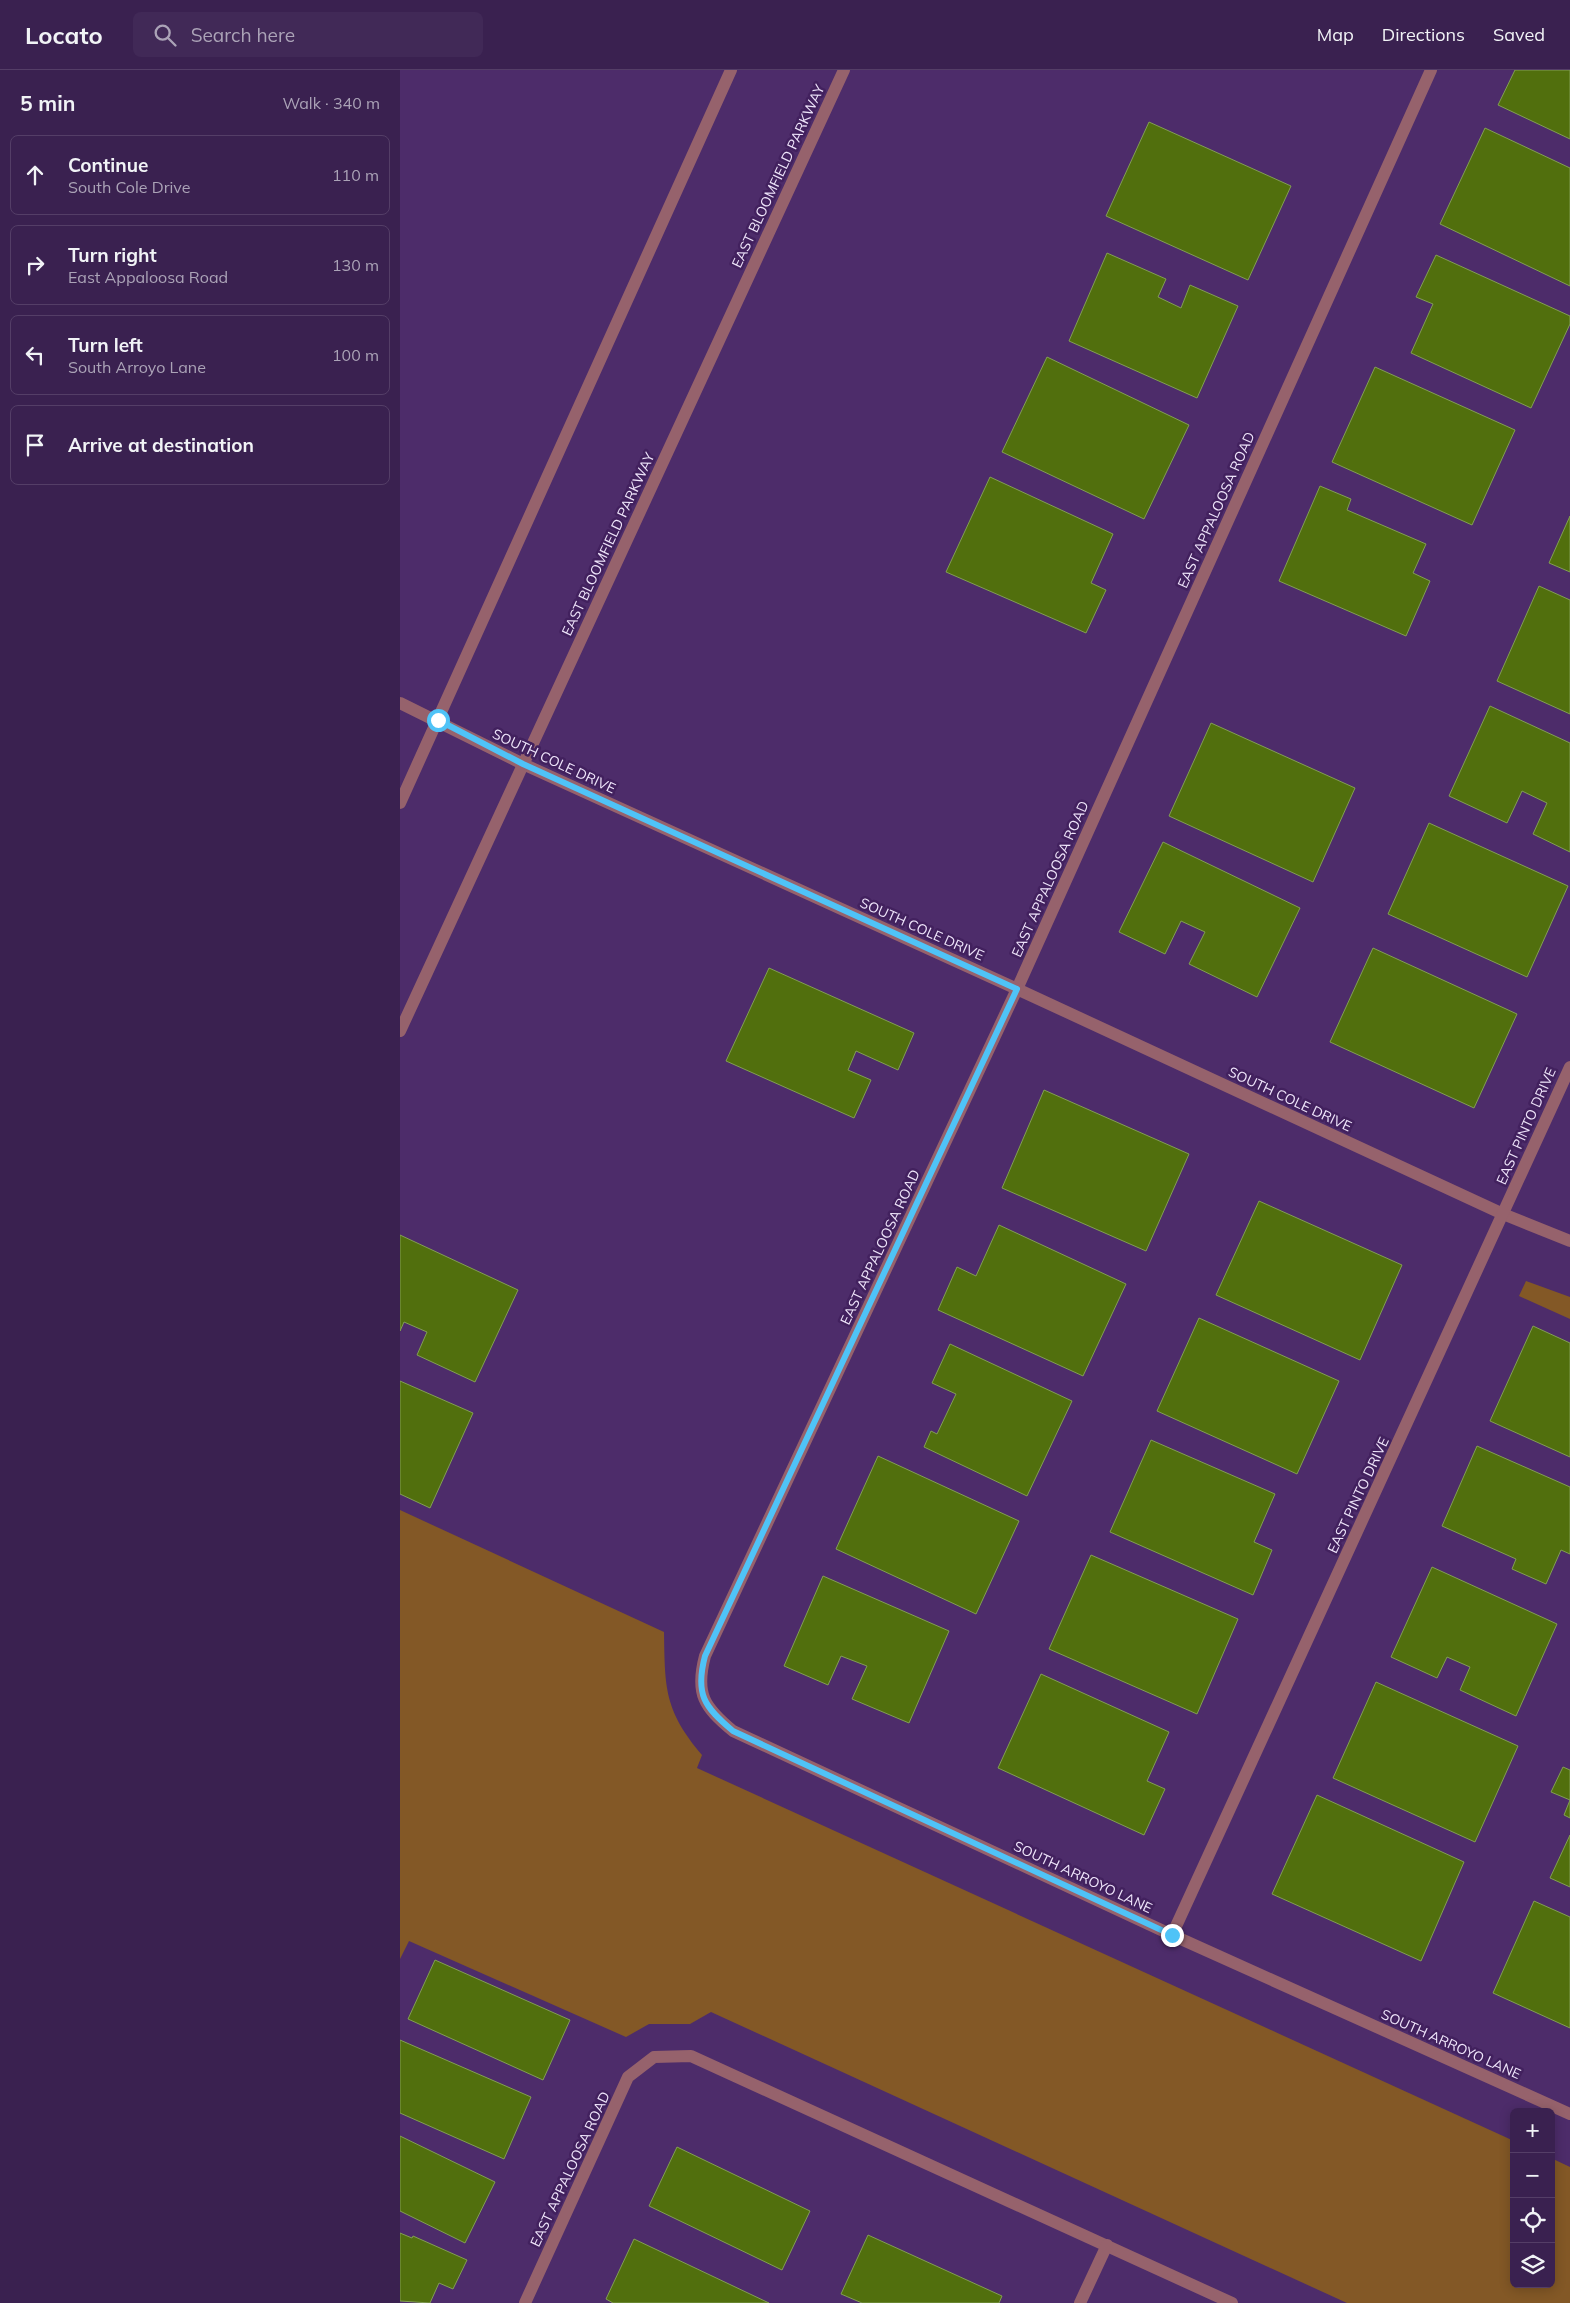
<!DOCTYPE html>
<meta charset="utf-8">
<style>
:root{--surface:#3a2150;--page:#412957;--text:#f1f3f6;--muted:#aba3b7;--line:#543e67}
body{margin:0;font-family:Mulish,sans-serif;background:var(--page);color:var(--text)}
.controls{position:absolute;right:15px;bottom:15px;display:grid;overflow:hidden;border-radius:8px;box-shadow:0 2px 12px #0003}
.controls button{width:45px;height:45px;display:grid;place-items:center;padding:0;border:0;border-bottom:1px solid var(--line);background:var(--surface);color:var(--text);font:25px sans-serif}
.stop{position:absolute;width:15px;height:15px;margin:-11px;border:4px solid #4fc3f7;border-radius:50%;background:#fff}
.stop.end{background:#4fc3f7;border-color:#fff;box-shadow:0 1px 5px #0008}
.list{margin:0;padding:0;list-style:none}
h2{display:flex;justify-content:space-between;align-items:center;height:65px;margin:0;padding:0 20px;font-size:21px}
h2 small{font-size:16px;font-weight:400;color:var(--muted)}
.list li{display:grid;grid-template-columns:32px 1fr auto;gap:15px;align-items:center;box-sizing:border-box;height:80px;margin:0 10px 10px;padding:0 10px;border:1px solid var(--line);border-radius:8px}
.list b{display:block;font-size:19px;white-space:nowrap}
.list p{margin:0;font-size:16px;white-space:nowrap;color:var(--muted)}
.list em{font-size:16px;font-style:normal;color:var(--muted)}
.icon{flex:none;width:28px;height:28px;fill:none;stroke:currentColor;stroke-width:2;stroke-linecap:round;stroke-linejoin:round}
.map{position:relative;flex:none;width:1170px;height:2233px;overflow:hidden}
header{display:flex;align-items:center;gap:30px;box-sizing:border-box;height:70px;padding:0 25px;background:var(--surface);border-bottom:1px solid var(--line)}
header strong{font-size:24px}
nav{display:flex;gap:28px;margin-inline-start:auto;font-size:18px}
.search{width:350px;height:45px;background:var(--page);display:flex;align-items:center;gap:12px;box-sizing:border-box;padding:0 18px;border-radius:8px;color:var(--muted);font-size:19px}
main{display:flex}
aside{flex:1;background:var(--surface)}
.map>svg:first-child{display:block}
.green{fill:#835826}
.building{fill:#516f0d;stroke:#829e54}
.lines{fill:none;stroke-linecap:round;stroke-linejoin:round}
.minor{stroke:#96626c;stroke-width:12}
.tertiary{stroke:#96626c;stroke-width:12}
.route{stroke:#4fc3f7;stroke-width:6}
.labels{text-anchor:middle;stroke-width:5;stroke-linejoin:round;paint-order:stroke}
.street-label{font-size:14px;fill:#efe5fb;stroke:#42215e}
</style>
<header>
<strong>Locato</strong>
<div class="search"><svg class="icon" aria-label="search" viewBox="0 0 24 24"><circle cx="10" cy="10" r="6"/><path d="M15 15l6 6"/></svg>Search here</div>
<nav><a>Map</a><a>Directions</a><a>Saved</a></nav>
</header>
<main>
<aside>
<h2>5 min<small>Walk · 340 m</small></h2>
<ul class="list">
<li><svg class="icon" aria-label="ahead" viewBox="0 0 24 24"><path d="M12 20V5M6 11l6-6 6 6"/></svg><div><b>Continue</b><p>South Cole Drive</p></div><em>110 m</em></li>
<li><svg class="icon" aria-label="right" viewBox="0 0 24 24"><path d="M7 20v-9h11M14 6l5 5-5 5"/></svg><div><b>Turn right</b><p>East Appaloosa Road</p></div><em>130 m</em></li>
<li><svg class="icon" aria-label="left" viewBox="0 0 24 24"><path d="M17 20v-9H6M10 6l-5 5 5 5"/></svg><div><b>Turn left</b><p>South Arroyo Lane</p></div><em>100 m</em></li>
<li><svg class="icon" aria-label="arrive" viewBox="0 0 24 24"><path d="M6 21V4h12l-3 4 3 4H6"/></svg><div><b>Arrive at destination</b></div></li>
</ul>
</aside>
<div class="map">
<svg width="1170" height="2233" viewBox="0 0 1170 2233">
<rect width="100%" height="100%" fill="#4d2c6a"/>
<g class="green">
<path d="M1126,1211L1170,1227V1249L1119,1226Z"/>
<path d="M0,1440L264,1562C265,1618 264,1640 302,1685L297,1698L1114,2071V2214H1151V2088L1170,2097V2233H947L311,1942L290,1954H249L226,1967L9,1871L0,1889Z"/>
</g>
<g class="building">
<path d="M1115,0H1170V69L1098,35Z"/>
<path d="M749,52L891,116L848,210L706,146Z"/>
<path d="M1085,58L1170,98V216L1040,154Z"/>
<path d="M707,183L766,209L758,227L781,238L790,215L838,236L797,328L669,271Z"/>
<path d="M1036,185L1170,246V254L1131,338L1011,283L1033,234L1016,227Z"/>
<path d="M647,287L789,355L744,449L602,382Z"/>
<path d="M975,297L1115,360L1072,455L932,392Z"/>
<path d="M590,407L713,464L691,513L706,520L686,563L546,502Z"/>
<path d="M920,416L951,429L947,440L1026,474L1013,503L1030,511L1006,566L879,511Z"/>
<path d="M1170,446V502L1149,493Z"/>
<path d="M1139,516L1170,530V644L1097,611Z"/>
<path d="M1090,636L1170,673V782L1133,764L1147,733L1122,721L1107,753L1049,726Z"/>
<path d="M811,653L955,718L913,812L769,746Z"/>
<path d="M1029,753L1168,816L1127,907L988,844Z"/>
<path d="M763,772L900,838L857,927L789,894L805,862L781,851L765,884L719,862Z"/>
<path d="M973,878L1117,944L1074,1038L930,972Z"/>
<path d="M369,898L514,963L498,1000L456,981L448,1000L471,1010L454,1048L326,991Z"/>
<path d="M644,1020L789,1084L746,1181L602,1118Z"/>
<path d="M859,1131L1002,1195L960,1290L816,1225Z"/>
<path d="M599,1155L726,1214L683,1306L538,1240L557,1197L576,1206Z"/>
<path d="M0,1165L118,1220L75,1312L17,1285L27,1262L4,1252L0,1261Z"/>
<path d="M799,1248L939,1311L897,1404L757,1341Z"/>
<path d="M1133,1256L1170,1273V1387L1090,1351Z"/>
<path d="M550,1274L672,1331L627,1426L524,1377L531,1361L537,1364L556,1324L532,1313Z"/>
<path d="M0,1311L73,1343L30,1438L0,1424Z"/>
<path d="M751,1370L875,1424L854,1472L872,1480L853,1525L710,1462Z"/>
<path d="M1077,1376L1170,1417V1484L1161,1480L1146,1514L1112,1499L1116,1489L1042,1456Z"/>
<path d="M478,1386L619,1451L576,1544L436,1479Z"/>
<path d="M691,1485L838,1549L797,1644L649,1579Z"/>
<path d="M1032,1497L1157,1554L1116,1646L1060,1620L1070,1597L1047,1587L1037,1608L991,1587Z"/>
<path d="M423,1506L549,1561L509,1653L452,1629L467,1596L441,1586L428,1615L384,1596Z"/>
<path d="M641,1604L769,1662L747,1711L765,1719L744,1765L598,1698Z"/>
<path d="M976,1612L1118,1676L1075,1772L933,1708Z"/>
<path d="M1163,1697L1170,1700V1748L1164,1745L1170,1730L1151,1722Z"/>
<path d="M917,1725L1064,1792L1021,1891L872,1824Z"/>
<path d="M1170,1765V1817L1150,1808Z"/>
<path d="M1134,1831L1170,1847V1958L1093,1923Z"/>
<path d="M35,1890L170,1950L143,2010L8,1949Z"/>
<path d="M0,1970L131,2027L104,2089L0,2043Z"/>
<path d="M0,2066L95,2112L65,2173L0,2141Z"/>
<path d="M277,2077L410,2141L382,2200L249,2136Z"/>
<path d="M0,2163L12,2168L13,2166L67,2190L53,2219L39,2213L30,2233L0,2231Z"/>
<path d="M468,2165L602,2226L599,2233H462L441,2224Z"/>
<path d="M234,2169L369,2233H213L206,2229Z"/>
</g>
<g class="lines">
<g class="minor">
<path d="M1031,0L617,919L305,1586C295,1624 304,1637 333,1661L772,1865L1170,2044"/>
<path d="M0,633L123,694L617,919L1103,1144L1170,1171"/>
<path d="M772,1865L1170,997"/>
<path d="M125,2233L228,2007L254,1987L291,1986L832,2233"/>
<path d="M680,2233L707,2175"/>
</g>
<g class="tertiary">
<path d="M0,733L331,0"/>
<path d="M0,961L444,0"/>
</g>
</g>
<g class="lines">
<path class="route" d="M38,650L123,694L617,919L305,1586C295,1624 304,1637 333,1661L772,1865"/>
</g>
<g class="labels">
<g class="street-label">
<text transform="translate(378 106) rotate(-65)" y="5">EAST BLOOMFIELD PARKWAY</text>
<text transform="translate(816 440) rotate(-66)" y="5">EAST APPALOOSA ROAD</text>
<text transform="translate(208 474) rotate(-65)" y="5">EAST BLOOMFIELD PARKWAY</text>
<text transform="translate(154 691) rotate(25)" y="5">SOUTH COLE DRIVE</text>
<text transform="translate(650 809) rotate(-66)" y="5">EAST APPALOOSA ROAD</text>
<text transform="translate(522 859) rotate(24)" y="5">SOUTH COLE DRIVE</text>
<text transform="translate(890 1029) rotate(25)" y="5">SOUTH COLE DRIVE</text>
<text transform="translate(1126 1056) rotate(-66)" y="5">EAST PINTO DRIVE</text>
<text transform="translate(480 1177) rotate(-65)" y="5">EAST APPALOOSA ROAD</text>
<text transform="translate(958 1425) rotate(-65)" y="5">EAST PINTO DRIVE</text>
<text transform="translate(683 1807) rotate(25)" y="5">SOUTH ARROYO LANE</text>
<text transform="translate(1051 1974) rotate(24)" y="5">SOUTH ARROYO LANE</text>
<text transform="translate(170 2099) rotate(-65)" y="5">EAST APPALOOSA ROAD</text>
</g>
</g>
</svg>
<div class="controls">
<button>+</button>
<button>−</button>
<button><svg class="icon" aria-label="locate" viewBox="0 0 24 24"><circle cx="12" cy="12" r="6"/><path d="M12 2v4M12 18v4M2 12h4M18 12h4"/></svg></button>
<button><svg class="icon" aria-label="layers" viewBox="0 0 24 24"><path d="M12 4l9 5-9 5-9-5zM3 14l9 5 9-5"/></svg></button>
</div>
<div class="stop" style="left:38px;top:650px"></div>
<div class="stop end" style="left:772px;top:1865px"></div>
</div>
</main>
